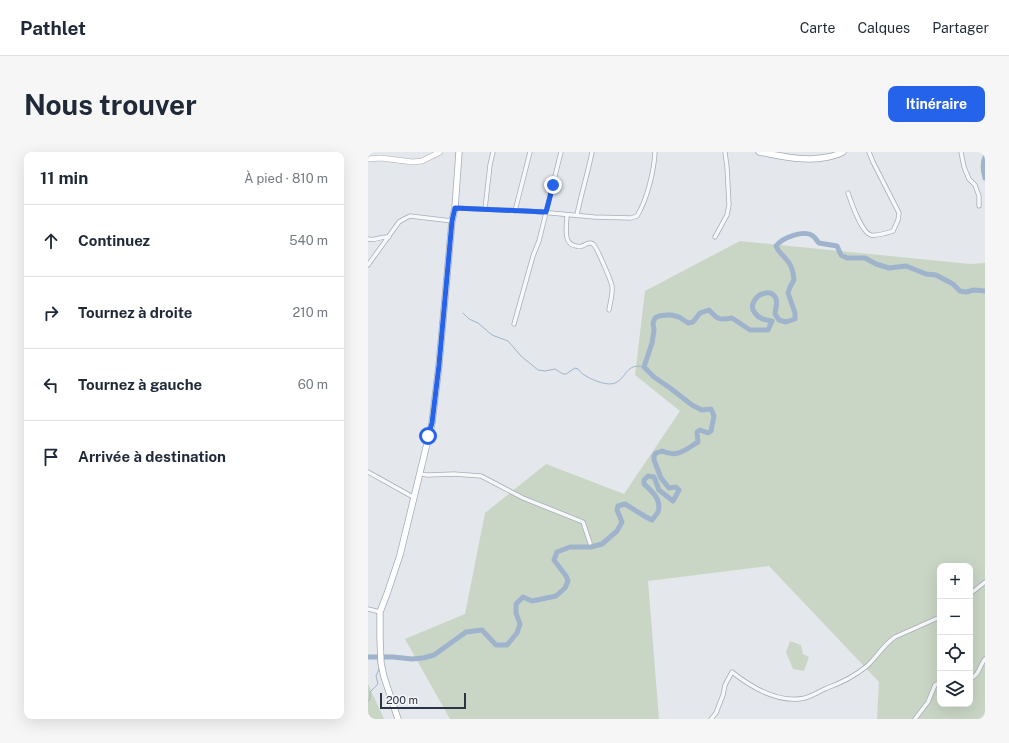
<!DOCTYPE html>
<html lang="fr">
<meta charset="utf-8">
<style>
:root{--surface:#fff;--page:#f6f6f7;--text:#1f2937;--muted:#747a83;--line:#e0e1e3;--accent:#2563eb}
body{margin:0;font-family:"Public Sans",sans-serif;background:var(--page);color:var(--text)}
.controls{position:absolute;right:12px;bottom:12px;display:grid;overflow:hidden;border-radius:8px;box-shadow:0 4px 16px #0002}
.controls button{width:36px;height:36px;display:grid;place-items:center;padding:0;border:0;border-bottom:1px solid var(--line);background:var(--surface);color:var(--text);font:20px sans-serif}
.scale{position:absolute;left:12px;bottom:10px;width:86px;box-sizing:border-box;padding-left:4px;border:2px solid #2b3445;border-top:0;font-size:11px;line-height:14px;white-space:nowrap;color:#2b3445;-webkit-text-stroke:3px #f4f6f9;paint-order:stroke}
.stop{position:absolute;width:12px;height:12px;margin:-9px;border:3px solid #2563eb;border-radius:50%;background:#fff}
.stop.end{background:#2563eb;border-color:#fff;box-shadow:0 1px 4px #0008}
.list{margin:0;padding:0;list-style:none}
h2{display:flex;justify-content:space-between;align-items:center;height:52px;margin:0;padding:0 16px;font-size:17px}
h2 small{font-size:13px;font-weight:400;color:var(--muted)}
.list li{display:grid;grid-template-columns:26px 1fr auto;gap:12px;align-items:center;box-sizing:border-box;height:72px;padding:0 16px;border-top:1px solid var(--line)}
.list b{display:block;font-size:15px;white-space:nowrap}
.list em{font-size:13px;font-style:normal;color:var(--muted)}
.icon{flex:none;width:22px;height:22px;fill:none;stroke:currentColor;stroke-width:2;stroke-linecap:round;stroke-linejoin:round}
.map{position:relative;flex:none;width:617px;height:567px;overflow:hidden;border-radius:8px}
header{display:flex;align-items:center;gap:24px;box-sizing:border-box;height:56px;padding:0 20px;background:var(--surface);border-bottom:1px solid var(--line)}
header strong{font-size:19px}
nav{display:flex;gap:22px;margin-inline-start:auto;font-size:14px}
.intro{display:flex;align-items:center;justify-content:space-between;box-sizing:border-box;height:96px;padding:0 24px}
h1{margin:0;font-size:28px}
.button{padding:10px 18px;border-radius:8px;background:var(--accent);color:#fff;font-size:14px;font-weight:700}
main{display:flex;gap:24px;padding:0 24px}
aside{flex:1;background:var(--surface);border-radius:8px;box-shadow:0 4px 16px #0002}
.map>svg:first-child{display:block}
.green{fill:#c9d6c5;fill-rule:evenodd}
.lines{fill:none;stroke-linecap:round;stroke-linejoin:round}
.stream{stroke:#9fb4cc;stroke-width:1}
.river{stroke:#9fb4cc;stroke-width:5}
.minor-casing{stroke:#a9aeb7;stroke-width:5}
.secondary-casing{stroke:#a9aeb7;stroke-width:6}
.primary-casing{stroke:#a3abb8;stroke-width:7}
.minor{stroke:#f7f8fa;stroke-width:3.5}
.secondary{stroke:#fff;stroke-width:5}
.primary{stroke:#fff;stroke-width:5.5}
.route{stroke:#2563eb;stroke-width:5}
</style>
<header>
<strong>Pathlet</strong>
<nav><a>Carte</a><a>Calques</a><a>Partager</a></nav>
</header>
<div class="intro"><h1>Nous trouver</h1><a class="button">Itinéraire</a></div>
<main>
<aside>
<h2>11 min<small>À pied · 810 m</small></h2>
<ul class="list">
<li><svg class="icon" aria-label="ahead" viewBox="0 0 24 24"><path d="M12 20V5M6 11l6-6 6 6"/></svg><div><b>Continuez</b></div><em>540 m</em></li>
<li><svg class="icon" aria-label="right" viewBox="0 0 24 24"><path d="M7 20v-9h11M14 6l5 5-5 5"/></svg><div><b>Tournez à droite</b></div><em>210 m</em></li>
<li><svg class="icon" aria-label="left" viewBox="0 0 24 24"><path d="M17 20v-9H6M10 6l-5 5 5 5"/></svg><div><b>Tournez à gauche</b></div><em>60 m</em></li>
<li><svg class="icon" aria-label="arrive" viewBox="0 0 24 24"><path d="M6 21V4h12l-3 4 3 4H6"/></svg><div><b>Arrivée à destination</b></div></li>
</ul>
</aside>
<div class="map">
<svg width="617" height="567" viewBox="0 0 617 567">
<rect width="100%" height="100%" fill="#e4e7ec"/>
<g class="green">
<path d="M372,89L602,112L617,111V567H509L511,530L401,414L280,429L291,567H82L37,487L97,462L117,361L178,312L256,342L312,259L267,223L277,139ZM572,414H602V552H572Z"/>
<path d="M422,489L433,493L435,502L441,505L436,519L425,517L418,500Z"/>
<path d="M0,532L16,567H0Z"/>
</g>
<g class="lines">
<g class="stream">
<path d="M95,161L101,167L110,171L124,183L140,189L153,204L170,218L177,219L187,217L195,222H198L207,216L210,217C215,225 238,235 247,231C259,226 258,210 276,215"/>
<path d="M9,505L10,510"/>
<path d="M0,549L2,547V540L10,532L8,524L11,517V515"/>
</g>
<g class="river">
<path d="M617,5C614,12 615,19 617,26"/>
<path d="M0,505H25L44,507L55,506L66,503L98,480L114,478L128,493H139L149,481L152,472L148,461V452L155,445L164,449L188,444L197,436L200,429L198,424L186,408L189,400L202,395H223L234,392L249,379L254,370L249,358L250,354L257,352L278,365L284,368C286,365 289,362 290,360C294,348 284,339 276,332V328L280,324L286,325L291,338L305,349L311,338L308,335L301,336L293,326L286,308V304L288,301L294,299C310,306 317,298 330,290L329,280L332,278L340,281L343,279L346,264L343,257L334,258L324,253L302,236L286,225L276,215L284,191L286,178L285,171L287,166L291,164L299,163H303L311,165L320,171L325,170L332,161L341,158C350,168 351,168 364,166L382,178H400L404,169C397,168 391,167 387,161C380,153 389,142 398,141C403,140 406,142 408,147C410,152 407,157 407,162L411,168L418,170L427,167V161L420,141L422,135L426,128C425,120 424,113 418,107C414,102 410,100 408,94C414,86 436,77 445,84C447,85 449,89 451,91L469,94L473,103L479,106H497L508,112L521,116L538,114L558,122L568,123L585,132L592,139L598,140L606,138L617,139"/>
</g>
<g class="minor-casing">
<g id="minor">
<path d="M593,0L596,15L601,27L607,33L611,44V54"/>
<path d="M480,41C483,50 494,81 503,83C509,84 519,81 525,79L530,68L531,61L505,10L501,0"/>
<path d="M87,56L161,59L226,65L263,66L269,64C279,48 286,19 287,0"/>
<path d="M117,57L122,13L125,0"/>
<path d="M147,59L162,0"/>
<path d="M199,63C199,73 194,92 208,94C209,94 213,95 214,94C218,93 220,89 225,92C229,95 243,129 244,134C245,142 242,151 241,158"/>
<path d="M209,63C213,42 220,21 224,0"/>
<path d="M347,85L359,63L361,53L359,15L357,0"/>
<path d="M0,87C8,89 13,84 21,85"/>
<path d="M0,113L31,70L36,67L42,64L84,69"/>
<path d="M146,172L165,104L171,89L193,0"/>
<path d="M0,320L45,345"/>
<path d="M51,322L60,323L86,322L113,324L155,346L215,370L222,391"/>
<path d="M602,442L617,430"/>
<path d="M0,457L12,460"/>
<path d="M602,527C613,521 610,516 617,507"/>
<path d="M343,567L348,561L355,543L357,533L364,520C383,535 410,552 437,546C444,544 452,539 459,536C473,531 488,523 499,514C509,505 516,492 527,485L572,465"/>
<path d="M547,567L560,550L567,533L572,530"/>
</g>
</g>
<g class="secondary-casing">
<path id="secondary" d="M0,7L13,6L45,10L54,9L72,0"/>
</g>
<g class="primary-casing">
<g id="primary">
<path d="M391,0C414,4 437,10 460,5C465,4 470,3 475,0"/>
<path d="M30,567L16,525L13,511L12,486V460L20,439L32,403L64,271L71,213L84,69L87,56L91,0"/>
</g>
</g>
<use href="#minor" class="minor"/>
<use href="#secondary" class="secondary"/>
<use href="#primary" class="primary"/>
</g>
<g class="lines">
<path class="route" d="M60,284L64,271L71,213L84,69L87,56L178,60L185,33"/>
</g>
</svg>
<div class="controls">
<button>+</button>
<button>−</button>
<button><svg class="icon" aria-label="locate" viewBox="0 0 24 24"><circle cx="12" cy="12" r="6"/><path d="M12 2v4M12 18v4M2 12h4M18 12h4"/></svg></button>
<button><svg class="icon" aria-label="layers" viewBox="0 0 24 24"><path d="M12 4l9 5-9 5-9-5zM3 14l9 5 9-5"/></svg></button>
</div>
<div class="scale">200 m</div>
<div class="stop" style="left:60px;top:284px"></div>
<div class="stop end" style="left:185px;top:33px"></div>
</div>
</main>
